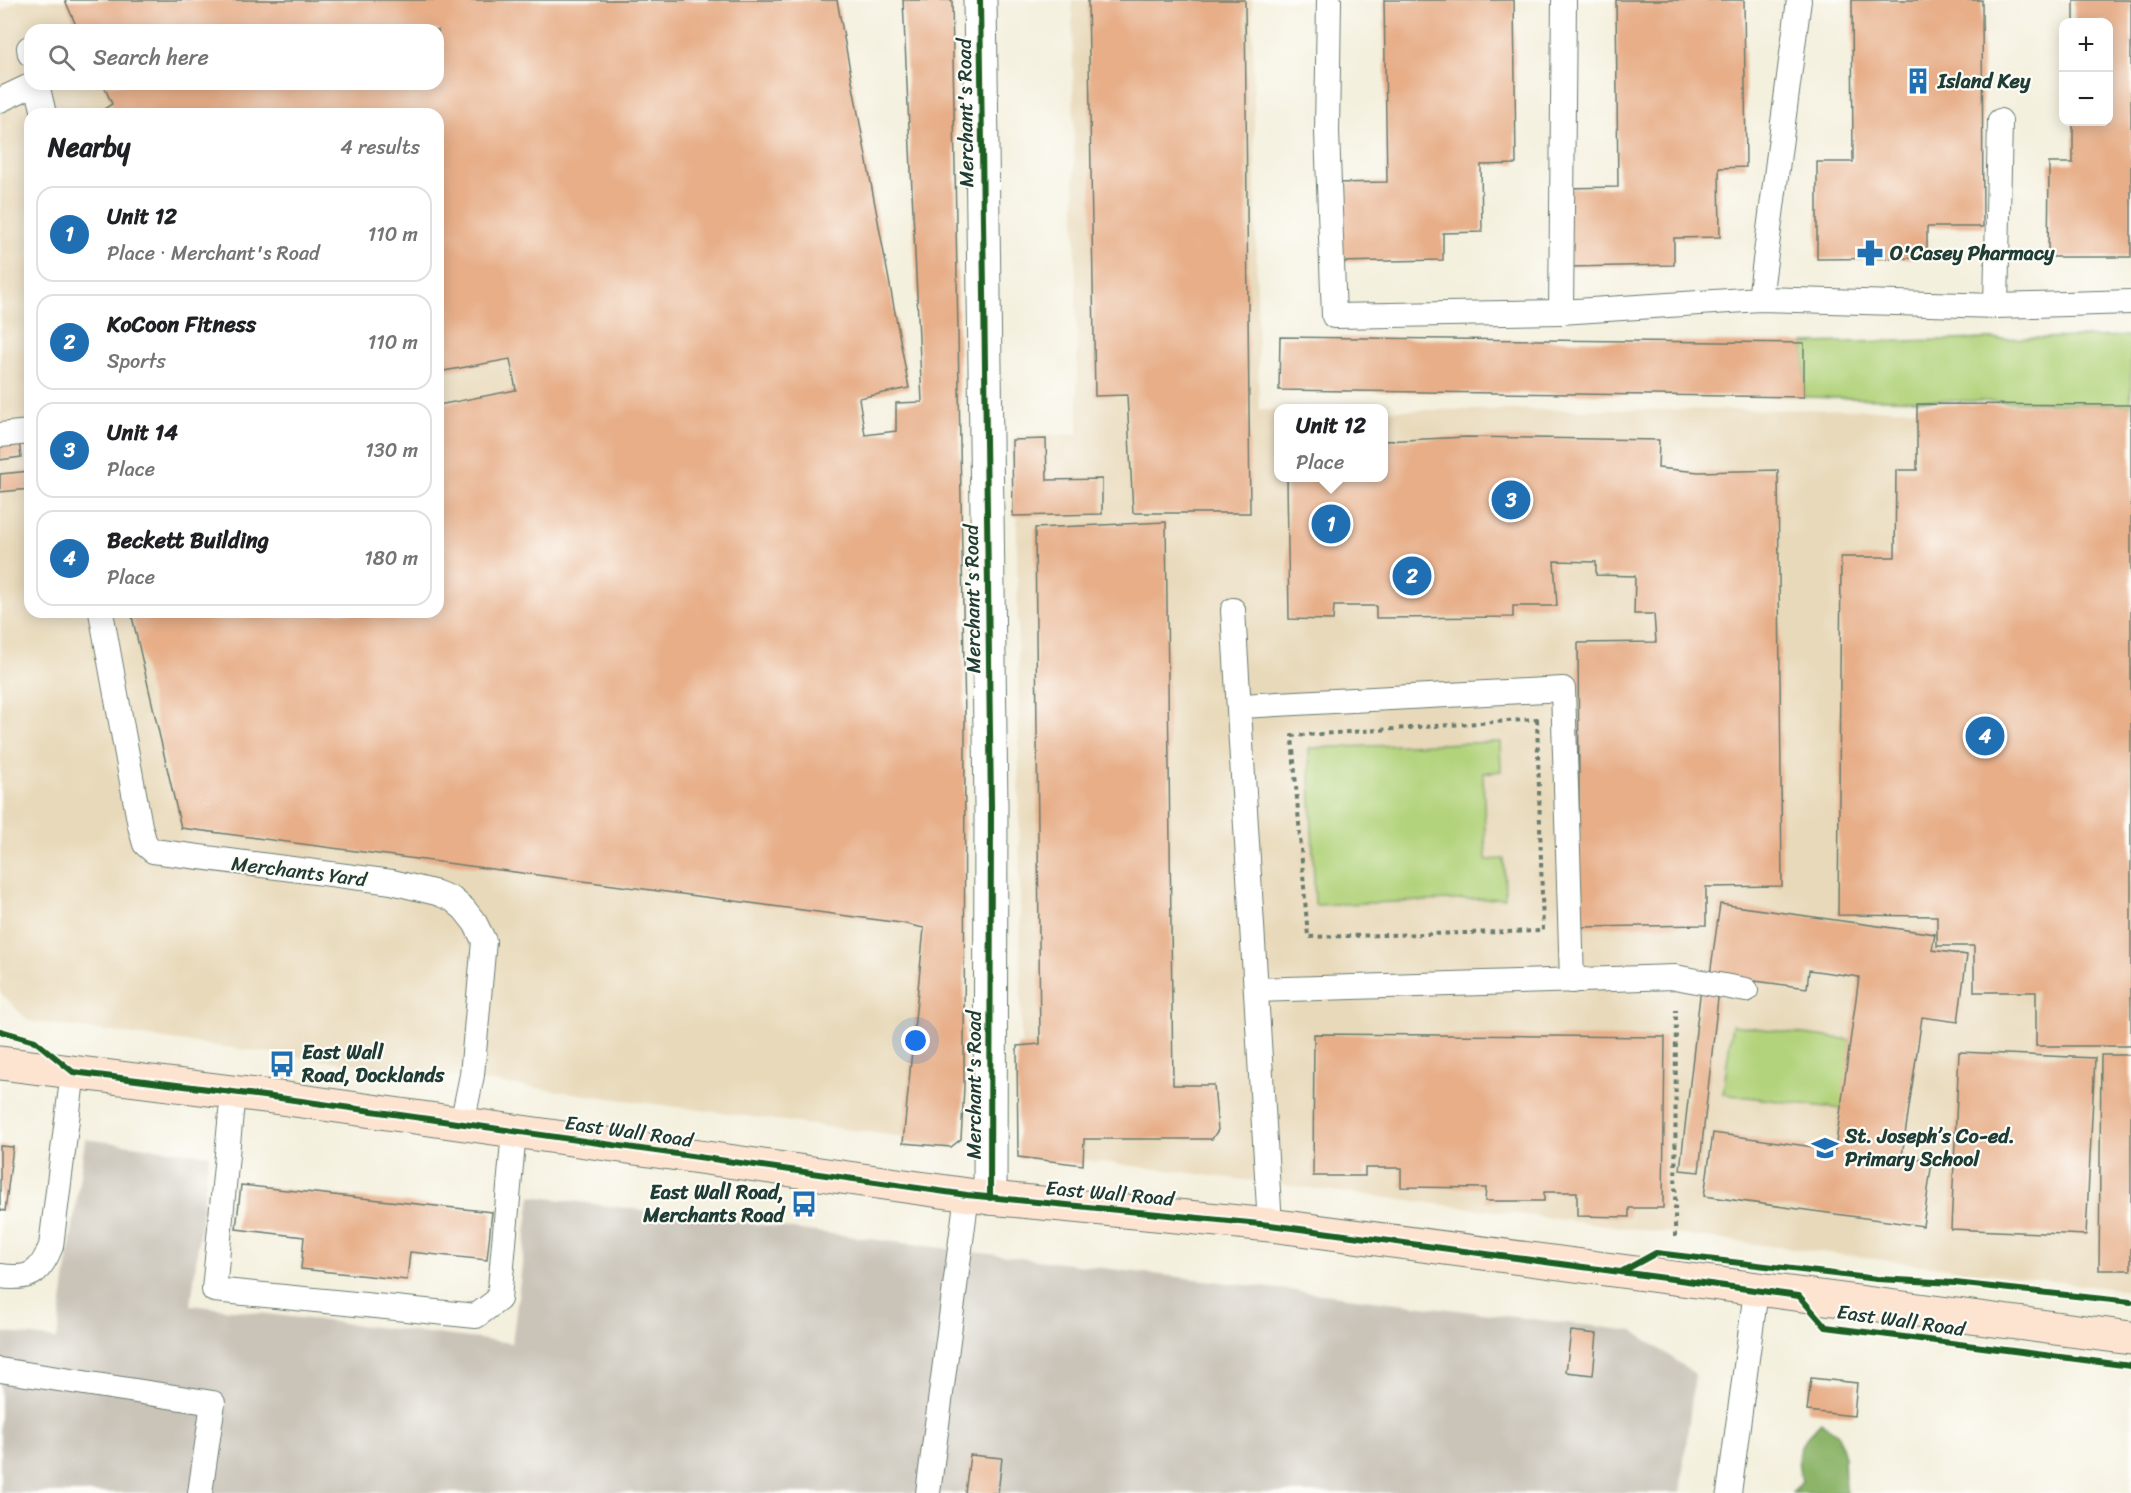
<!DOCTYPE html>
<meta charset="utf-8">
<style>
:root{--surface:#fff;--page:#f6f6f6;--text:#202124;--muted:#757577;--line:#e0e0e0;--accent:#1f6fb2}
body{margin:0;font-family:Sriracha,sans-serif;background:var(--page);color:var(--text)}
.controls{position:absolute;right:18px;top:18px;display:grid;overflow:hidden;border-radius:12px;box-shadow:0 3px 15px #0003}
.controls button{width:54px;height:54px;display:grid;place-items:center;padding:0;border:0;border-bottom:2px solid var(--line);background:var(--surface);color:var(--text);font:30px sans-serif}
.you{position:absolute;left:916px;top:1041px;width:21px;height:21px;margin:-15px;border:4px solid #fff;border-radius:50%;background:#1a73e8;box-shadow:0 0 0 9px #1a73e833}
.badge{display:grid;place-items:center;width:39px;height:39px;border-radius:50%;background:var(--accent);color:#fff;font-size:20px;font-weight:700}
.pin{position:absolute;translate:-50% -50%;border:3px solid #fff;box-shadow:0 2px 6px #0006}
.popup{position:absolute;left:1274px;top:404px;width:114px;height:78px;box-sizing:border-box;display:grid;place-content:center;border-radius:12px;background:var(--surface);filter:drop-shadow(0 2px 4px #0005);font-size:20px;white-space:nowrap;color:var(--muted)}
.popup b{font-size:22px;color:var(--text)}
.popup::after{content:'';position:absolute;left:50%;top:100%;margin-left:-12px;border:12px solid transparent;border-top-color:var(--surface)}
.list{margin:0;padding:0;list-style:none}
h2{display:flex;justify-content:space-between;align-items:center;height:78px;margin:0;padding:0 24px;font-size:26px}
h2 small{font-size:20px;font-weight:400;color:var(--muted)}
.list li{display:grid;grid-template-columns:39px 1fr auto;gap:18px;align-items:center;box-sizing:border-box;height:96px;margin:0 12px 12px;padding:0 12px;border:2px solid var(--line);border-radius:18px}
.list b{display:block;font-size:22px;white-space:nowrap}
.list p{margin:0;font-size:20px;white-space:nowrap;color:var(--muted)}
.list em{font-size:20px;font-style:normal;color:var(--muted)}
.icon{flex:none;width:33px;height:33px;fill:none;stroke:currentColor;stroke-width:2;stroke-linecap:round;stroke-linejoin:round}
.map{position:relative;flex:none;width:2131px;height:1493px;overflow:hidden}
.search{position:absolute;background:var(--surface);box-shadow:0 3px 15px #0003;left:24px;top:24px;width:420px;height:66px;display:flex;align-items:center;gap:15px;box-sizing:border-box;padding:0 21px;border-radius:18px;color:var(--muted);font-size:22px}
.panel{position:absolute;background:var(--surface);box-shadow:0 3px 15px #0003;left:24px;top:108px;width:420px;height:510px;border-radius:18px}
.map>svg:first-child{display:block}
.built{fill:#e8d9ba;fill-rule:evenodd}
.industrial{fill:#c9c3b8}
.green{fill:#b2d37b;stroke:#688858;stroke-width:1.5}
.forest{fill:#8db56b;stroke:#567950;stroke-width:1.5}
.building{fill:#e7ae88}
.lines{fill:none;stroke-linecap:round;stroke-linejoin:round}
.service-casing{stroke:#6a7c70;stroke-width:26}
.minor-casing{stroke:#6a7c70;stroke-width:35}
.secondary-casing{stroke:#6a7c70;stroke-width:35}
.path{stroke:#6a7c70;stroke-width:4;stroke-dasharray:4.5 4.5;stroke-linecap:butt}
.service{stroke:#fff;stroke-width:24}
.minor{stroke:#fff;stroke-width:33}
.secondary{stroke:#fde4d1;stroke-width:33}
.cycleway-casing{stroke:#fdfcf7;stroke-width:10}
.cycleway{stroke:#1b5e20;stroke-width:6}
.labels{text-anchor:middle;stroke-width:4.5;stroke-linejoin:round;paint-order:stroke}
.poi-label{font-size:20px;font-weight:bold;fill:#1f3d34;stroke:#fdfcf7;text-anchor:start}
.street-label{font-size:20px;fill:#1f3d34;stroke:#fdfcf7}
</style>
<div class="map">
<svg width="2131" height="1493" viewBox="0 0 2131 1493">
<rect width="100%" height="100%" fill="#fdfcf7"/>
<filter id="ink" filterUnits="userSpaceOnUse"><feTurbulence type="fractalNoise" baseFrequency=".0167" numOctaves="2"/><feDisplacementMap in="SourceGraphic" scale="12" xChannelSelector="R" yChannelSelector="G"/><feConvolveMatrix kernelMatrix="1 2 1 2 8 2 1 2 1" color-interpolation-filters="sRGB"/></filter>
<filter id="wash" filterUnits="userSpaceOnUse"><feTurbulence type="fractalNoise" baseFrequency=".008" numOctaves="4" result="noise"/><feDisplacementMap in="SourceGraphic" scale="24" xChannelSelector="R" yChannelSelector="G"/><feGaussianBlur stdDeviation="1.35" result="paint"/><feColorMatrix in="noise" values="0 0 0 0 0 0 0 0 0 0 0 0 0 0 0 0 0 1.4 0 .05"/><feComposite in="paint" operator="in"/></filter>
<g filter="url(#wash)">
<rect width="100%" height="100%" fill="#f4f0de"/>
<g class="built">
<path d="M19,0H824L865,435L927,923L904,1137L28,1021L0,992V11ZM30,30H438V84H30ZM30,114H438V612H30Z"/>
<path d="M1072,0H1252L1259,410H1278V478H1384V410L2131,409V1291L1022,1152L1016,435L1078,434Z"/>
</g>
<path class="industrial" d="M85,1139L209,1155L191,1305L512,1343L531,1196L1069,1264L1634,1331L1695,1374L1680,1493H0V1332L57,1339Z"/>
<g class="green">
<path d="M2131,336V405L1804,397V343Z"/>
<path d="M1500,742L1501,771L1483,773L1486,860L1504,859L1505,898L1315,905L1309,748Z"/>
<path d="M1732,1025L1851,1040L1842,1109L1723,1094Z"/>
</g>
<path class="forest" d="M1821,1422L1838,1434L1844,1457L1845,1486L1847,1493H1792L1802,1481C1793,1450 1800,1444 1821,1422Z"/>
<g id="blocks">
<g class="building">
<path d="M65,0H837L909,388L859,398L865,435L896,431V403L922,402L903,0H952L965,720L964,1088L961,1139L951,1147L903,1143L924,928L901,923L181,828L131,612H438V405L516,390L510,359L438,372V114H101V111L112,104L103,84H438V30H78Z"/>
<path d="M1088,0H1245L1250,513H1133L1127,395L1095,396Z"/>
<path d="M1384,0H1514L1516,164L1481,165L1482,232L1443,233V260L1335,262L1334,183L1387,182Z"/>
<path d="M1616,0H1744L1746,167L1719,168L1720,237L1674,238V265L1567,267L1565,188L1618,187Z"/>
<path d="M1852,0H1982L1983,227H1927V258L1817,259V162H1853Z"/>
<path d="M2074,0H2131V257H2048L2049,163H2073V122H2108V22H2074Z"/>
<path d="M1280,337L1804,343V397L1279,390Z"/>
<path d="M1917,404L2131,405V1046H2036V992H1974V946H1937V916L1838,915L1841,557H1895L1896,470H1917Z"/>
<path d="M1466,437L1659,440L1658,468L1699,472L1778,470L1782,886L1706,887V925L1580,927L1578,643L1656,642L1654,614H1634L1635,576L1596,575V562L1554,561L1557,606H1513V617L1376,618V606H1334L1333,620L1289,619L1287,478H1384V441Z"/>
<path d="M1046,439L1047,480L1102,479V514L1013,516L1012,440Z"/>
<path d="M19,442L21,457L0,460V445Z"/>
<path d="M30,471V489L0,492V474Z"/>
<path d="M1166,522L1173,1085H1214L1218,1130L1212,1139H1084L1083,1165L1018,1157L1017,1046L1040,1044L1035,528Z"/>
<path d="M1720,904L1935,934L1932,950L1967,955L1958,1022L1922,1017L1902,1156L1932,1161L1923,1226L1704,1196L1713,1133L1835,1150L1859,977L1809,970L1807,988L1710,975Z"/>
<path d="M1701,987L1719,989L1699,1172L1680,1170Z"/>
<path d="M1314,1034L1665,1037L1663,1208H1629V1217L1577,1216V1192H1544V1201H1485L1486,1188L1401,1187V1168H1365V1176H1313Z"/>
<path d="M1959,1052L2095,1058L2086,1235L1951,1229Z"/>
<path d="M2101,1055H2131V1270H2099Z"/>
<path d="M0,1146L13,1147L5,1211L0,1210Z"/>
<path d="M241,1185L492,1212L487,1260L410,1252L407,1280L301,1269L304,1237L236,1229Z"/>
<path d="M1571,1331L1597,1334L1593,1375L1566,1372Z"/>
<path d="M1811,1378L1857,1383L1854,1416L1807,1411Z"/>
<path d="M970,1455L1002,1458L998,1493H965Z"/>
</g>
</g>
</g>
<g filter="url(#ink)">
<use href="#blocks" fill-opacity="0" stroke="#6a7c70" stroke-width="1.5"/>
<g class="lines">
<g class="service-casing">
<g id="service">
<path d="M1329,0L1327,132L1334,316L1561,312L1760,299L1996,306L2131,302"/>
<path d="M29,48L30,54"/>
<path d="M37,84L44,114"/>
<path d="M0,100L34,84"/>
<path d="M1760,299L1799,0"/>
<path d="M1996,306L2000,121"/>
<path d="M1561,312L1564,0"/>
<path d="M0,435L30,432"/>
<path d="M1233,610L1270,1225"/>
<path d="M101,612L140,826L145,844L153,851L392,882L437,893L452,899L464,909L475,923L484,941L472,1075L462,1124"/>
<path d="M1241,706L1563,689L1572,981"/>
<path d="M1257,990L1675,977L1746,990"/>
<path d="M233,1092L214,1290L476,1316L499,1299L514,1131"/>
<path d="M0,1276C30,1280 40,1274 51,1246L73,1072"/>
<path d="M0,1370L213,1403L200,1493"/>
<path d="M928,1493L967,1195"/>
<path d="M1729,1493L1756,1291"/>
</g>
</g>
<g class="minor-casing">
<path id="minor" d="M980,0L991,806L990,1198"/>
</g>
<g class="secondary-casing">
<path id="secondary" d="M0,1063L280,1098L990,1198L1270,1225L2131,1338"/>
</g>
<g class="path">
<path d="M1537,719L1543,931L1308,937L1292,736Z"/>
<path d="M1675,1237L1676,1010"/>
</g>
<use href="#service" class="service"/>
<use href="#minor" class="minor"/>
<use href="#secondary" class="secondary"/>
<g class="cycleway-casing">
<g id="cycleway">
<path d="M980,0L991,806L990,1198"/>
<path d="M0,1031L35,1041L73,1072L280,1098L967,1195L1270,1225L1799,1296L1826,1327L2131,1366"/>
<path d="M1621,1272L1656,1253L1877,1279L1955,1283L2131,1302"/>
</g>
</g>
<use href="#cycleway" class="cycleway"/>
</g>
</g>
<defs>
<g id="building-bare" transform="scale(2.07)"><path d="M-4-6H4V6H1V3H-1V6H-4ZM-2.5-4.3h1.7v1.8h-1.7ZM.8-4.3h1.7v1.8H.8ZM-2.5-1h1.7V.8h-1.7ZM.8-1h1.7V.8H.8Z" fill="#1f6fb2" stroke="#fdfcf7" stroke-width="2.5" paint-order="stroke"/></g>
<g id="pharmacy-bare" transform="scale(2.07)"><path d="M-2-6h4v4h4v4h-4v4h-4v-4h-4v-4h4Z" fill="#1f6fb2" stroke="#fdfcf7" stroke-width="2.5" paint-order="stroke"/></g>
<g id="bus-bare" transform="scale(2.07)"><path d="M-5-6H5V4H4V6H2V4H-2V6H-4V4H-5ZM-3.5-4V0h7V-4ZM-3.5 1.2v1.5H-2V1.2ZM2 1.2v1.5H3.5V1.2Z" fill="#1f6fb2" stroke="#fdfcf7" stroke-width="2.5" paint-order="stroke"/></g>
<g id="school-bare" transform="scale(2.07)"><path d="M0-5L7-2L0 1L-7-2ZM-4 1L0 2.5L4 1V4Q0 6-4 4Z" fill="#1f6fb2" stroke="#fdfcf7" stroke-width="2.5" paint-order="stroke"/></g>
</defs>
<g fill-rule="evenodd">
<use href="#building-bare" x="1918" y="81"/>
<use href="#pharmacy-bare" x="1870" y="253"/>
<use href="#bus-bare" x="282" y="1064"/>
<use href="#school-bare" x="1825" y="1148"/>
<use href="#bus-bare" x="804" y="1204"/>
</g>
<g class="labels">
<g class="poi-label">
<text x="1938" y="88">Island Key</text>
<text x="1890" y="260">O'Casey Pharmacy</text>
<text x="302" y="1059">East Wall<tspan x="302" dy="23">Road, Docklands</tspan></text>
<text x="1845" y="1143">St. Joseph’s Co-ed.<tspan x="1845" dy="23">Primary School</tspan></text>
<text x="784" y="1199" text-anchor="end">East Wall Road,<tspan x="784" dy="23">Merchants Road</tspan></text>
</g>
<g class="street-label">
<text transform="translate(965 113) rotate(-91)" y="7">Merchant's Road</text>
<text transform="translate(972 599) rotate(-91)" y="7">Merchant's Road</text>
<text transform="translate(299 871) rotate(7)" y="7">Merchants Yard</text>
<text transform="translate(974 1085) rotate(-90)" y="7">Merchant's Road</text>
<text transform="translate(629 1131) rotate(8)" y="7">East Wall Road</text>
<text transform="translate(1110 1193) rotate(5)" y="7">East Wall Road</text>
<text transform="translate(1901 1320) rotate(8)" y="7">East Wall Road</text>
</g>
</g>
</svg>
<div class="controls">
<button>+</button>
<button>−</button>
</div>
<div class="you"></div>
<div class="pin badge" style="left:1331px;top:524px">1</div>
<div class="popup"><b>Unit 12</b>Place</div>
<div class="pin badge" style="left:1412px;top:576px">2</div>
<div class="pin badge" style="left:1511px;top:500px">3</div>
<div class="pin badge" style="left:1985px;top:736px">4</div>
<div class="search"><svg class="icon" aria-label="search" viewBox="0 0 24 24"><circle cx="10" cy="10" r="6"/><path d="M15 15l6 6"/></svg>Search here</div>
<section class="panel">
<h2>Nearby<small>4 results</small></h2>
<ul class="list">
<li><span class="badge">1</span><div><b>Unit 12</b><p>Place · Merchant's Road</p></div><em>110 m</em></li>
<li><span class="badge">2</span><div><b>KoCoon Fitness</b><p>Sports</p></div><em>110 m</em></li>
<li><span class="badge">3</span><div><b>Unit 14</b><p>Place</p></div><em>130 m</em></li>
<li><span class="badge">4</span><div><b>Beckett Building</b><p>Place</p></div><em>180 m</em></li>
</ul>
</section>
</div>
